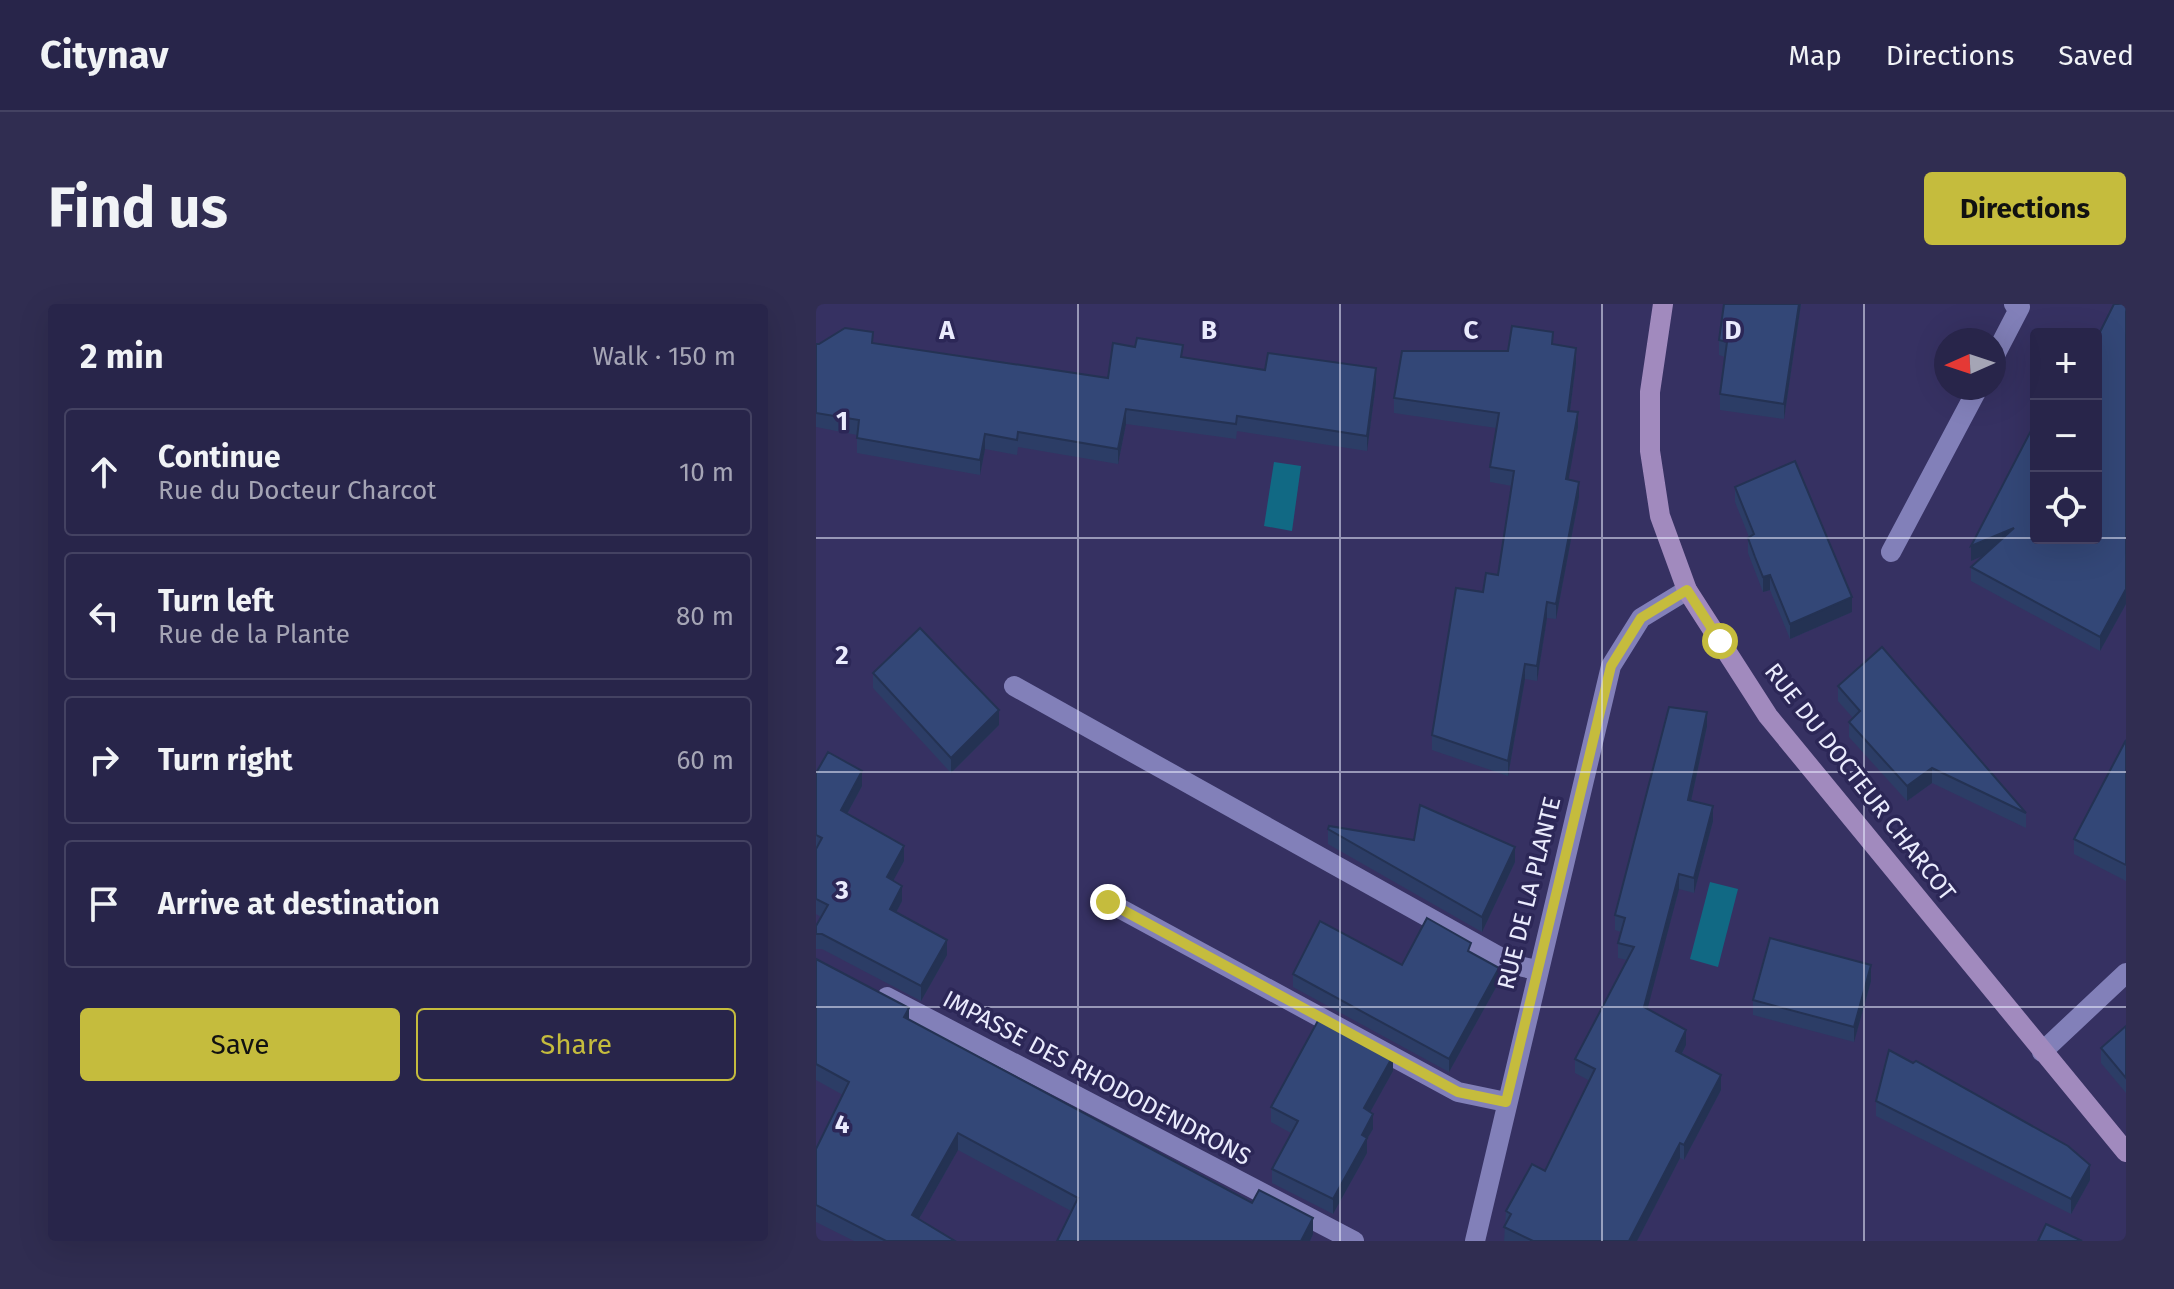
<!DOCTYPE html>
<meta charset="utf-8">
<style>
:root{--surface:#28254a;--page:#302d51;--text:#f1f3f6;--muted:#a5a5b5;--line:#444262;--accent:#c5bc3d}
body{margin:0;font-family:"Fira Sans",sans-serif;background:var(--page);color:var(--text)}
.controls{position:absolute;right:24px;top:24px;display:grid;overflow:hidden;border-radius:8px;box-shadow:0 8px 32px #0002}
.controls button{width:72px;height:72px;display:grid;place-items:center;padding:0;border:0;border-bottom:2px solid var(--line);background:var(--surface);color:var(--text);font:40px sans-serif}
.compass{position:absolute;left:1118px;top:24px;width:72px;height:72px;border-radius:50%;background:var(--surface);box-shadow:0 8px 32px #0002;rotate:267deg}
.stop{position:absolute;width:24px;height:24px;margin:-18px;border:6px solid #c5bc3d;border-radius:50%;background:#fff}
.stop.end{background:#c5bc3d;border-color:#fff;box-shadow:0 2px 8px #0008}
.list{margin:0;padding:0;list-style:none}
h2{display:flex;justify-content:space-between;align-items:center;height:104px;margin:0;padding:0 32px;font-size:34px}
h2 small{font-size:26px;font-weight:400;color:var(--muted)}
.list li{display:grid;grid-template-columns:52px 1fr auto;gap:24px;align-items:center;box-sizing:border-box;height:128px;margin:0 16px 16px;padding:0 16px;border:2px solid var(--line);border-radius:8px}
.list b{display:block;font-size:30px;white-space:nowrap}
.list p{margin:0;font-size:26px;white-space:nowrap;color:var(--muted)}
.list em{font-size:26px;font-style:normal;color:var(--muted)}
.actions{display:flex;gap:16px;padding:24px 32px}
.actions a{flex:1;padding:18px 0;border:2px solid var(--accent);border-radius:8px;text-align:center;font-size:28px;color:var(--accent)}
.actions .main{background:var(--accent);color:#111}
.icon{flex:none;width:44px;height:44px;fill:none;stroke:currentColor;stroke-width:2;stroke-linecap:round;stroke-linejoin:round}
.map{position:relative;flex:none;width:1310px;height:937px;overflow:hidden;border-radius:8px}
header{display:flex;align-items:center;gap:48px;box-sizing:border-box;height:112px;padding:0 40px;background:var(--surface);border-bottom:2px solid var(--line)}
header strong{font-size:38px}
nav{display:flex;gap:44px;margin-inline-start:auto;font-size:28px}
.intro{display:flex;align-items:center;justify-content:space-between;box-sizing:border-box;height:192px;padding:0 48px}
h1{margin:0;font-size:56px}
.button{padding:20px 36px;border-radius:8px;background:var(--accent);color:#111;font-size:28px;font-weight:700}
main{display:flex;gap:48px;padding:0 48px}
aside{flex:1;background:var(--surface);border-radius:8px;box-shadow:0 8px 32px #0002}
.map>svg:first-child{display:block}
.water{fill:#116984}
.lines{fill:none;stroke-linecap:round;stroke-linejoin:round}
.lane{stroke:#8280b9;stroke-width:20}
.street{stroke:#8280b9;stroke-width:20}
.secondary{stroke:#a18abe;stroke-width:20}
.wall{fill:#2c3d66}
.shaded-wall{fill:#243253}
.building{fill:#334777;stroke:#243253;stroke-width:2}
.route{stroke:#c5bc3d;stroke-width:10}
.grid{fill:none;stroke:#eaebfd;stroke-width:2;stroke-opacity:0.55}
.labels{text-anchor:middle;stroke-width:7;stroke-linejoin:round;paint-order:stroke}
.street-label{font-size:24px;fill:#eaebfd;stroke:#2c2757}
.grid-label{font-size:26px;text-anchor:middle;font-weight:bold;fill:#eaebfd;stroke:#2c2757;stroke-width:7;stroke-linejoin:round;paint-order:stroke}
</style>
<header>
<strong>Citynav</strong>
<nav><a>Map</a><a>Directions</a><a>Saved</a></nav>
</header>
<div class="intro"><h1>Find us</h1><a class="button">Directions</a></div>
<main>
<aside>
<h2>2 min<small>Walk · 150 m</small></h2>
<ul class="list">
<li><svg class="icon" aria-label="ahead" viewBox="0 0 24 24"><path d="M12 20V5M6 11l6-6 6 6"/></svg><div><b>Continue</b><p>Rue du Docteur Charcot</p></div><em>10 m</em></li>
<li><svg class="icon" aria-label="left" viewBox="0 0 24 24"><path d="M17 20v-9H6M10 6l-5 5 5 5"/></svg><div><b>Turn left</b><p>Rue de la Plante</p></div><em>80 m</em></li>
<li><svg class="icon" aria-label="right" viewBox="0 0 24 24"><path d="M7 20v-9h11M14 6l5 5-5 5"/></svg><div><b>Turn right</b></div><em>60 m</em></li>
<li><svg class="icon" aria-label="arrive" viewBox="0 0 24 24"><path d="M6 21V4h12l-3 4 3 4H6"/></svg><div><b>Arrive at destination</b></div></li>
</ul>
<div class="actions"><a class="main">Save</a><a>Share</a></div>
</aside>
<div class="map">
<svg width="1310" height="937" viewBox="0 0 1310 937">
<rect width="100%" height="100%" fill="#363162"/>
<g class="water">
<path d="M458,158L485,162L476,227L448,222Z"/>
<path d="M894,578L922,585L902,663L874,655Z"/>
</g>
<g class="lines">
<g class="lane">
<path d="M198,382L698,661L721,666"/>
<path d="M292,598L642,788L690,798"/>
</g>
<g class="street">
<path d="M1178,53L1204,3L1198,0"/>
<path d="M1075,248L1162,84"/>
<path d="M71,693L538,937"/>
<path d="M1226,748L1310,669"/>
<path d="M659,937L795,362L825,314L871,286"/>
</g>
<path class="secondary" d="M847,0L834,88V147L844,212L871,286L952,412L1310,848"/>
</g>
<g class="wall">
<path d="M985,0L968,115L904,106V90L909,53L903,51V36Z"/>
<path d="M1310,0V300L1284,347L1155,277V263L1168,251L1155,257V242L1220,234Z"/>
<path d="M57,39L292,74L367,54L449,66L560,79L551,147L421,127L420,135L310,120L302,160L202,143L201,151L169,145L164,171L41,149V131L0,123V40Z"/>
<path d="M737,41L760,59L754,107L762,123L752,176L763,193L740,315L731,314L721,377L709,375L692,472L616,446V431L667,288L682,271L696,182L674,178V163L680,124L578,109V94L692,47Z"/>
<path d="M919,183L1036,308L974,335L954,286L947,288L932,249V234L933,233L919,198Z"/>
<path d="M57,369L183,421L135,469L57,384Z"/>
<path d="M1022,382L1210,509V524L1116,479L1091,497L1033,433V418L1037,414L1022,397Z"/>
<path d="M891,422L875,497L897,517L878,589L863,585L831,705L870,741L866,750L905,786L868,856L864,854L821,937H688L690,907L729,867L774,777L759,769V755L811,656L802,654V639L805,628L799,626V611Z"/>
<path d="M1310,436V577L1258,550V535Z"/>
<path d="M0,469L46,482L31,510L88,557L77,577L86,597L80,609L131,651L105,697L6,645H0V622L5,613L0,610Z"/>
<path d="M512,525L598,536L699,558L666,628L512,540Z"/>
<path d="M655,649L683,678L633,768L477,683V670L586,661Z"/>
<path d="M0,655L93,716L497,930L494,937H241L255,907L142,846L103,915L139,937H38L0,918V845L27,791L0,776Z"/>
<path d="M1055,677L1038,738L937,711V696Z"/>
<path d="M1310,722V789L1285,759V744Z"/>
<path d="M577,767L554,808L557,825L551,835V849L517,910L456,879V865L475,829L455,818V803Z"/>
<path d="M1060,797L1274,876L1255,910L1060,812Z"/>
</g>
<g class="shaded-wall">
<path d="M983,0H985L968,115V100Z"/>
<path d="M760,44V59L752,122V107Z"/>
<path d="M560,64V79L551,147V132Z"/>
<path d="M310,105V120L302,160V145Z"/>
<path d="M762,108V123L750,190V175Z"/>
<path d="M169,130V145L164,171V156Z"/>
<path d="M763,178V193L740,315V300Z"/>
<path d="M1198,224V238L1155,257V242Z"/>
<path d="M954,271V286L947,288V273Z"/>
<path d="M1310,285V300L1284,347V333Z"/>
<path d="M1036,293V308L974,335V320Z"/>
<path d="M731,298V314L721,377V362Z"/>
<path d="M709,360V375L692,472V457Z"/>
<path d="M183,406V421L135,469V454Z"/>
<path d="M891,408V422L872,511V496Z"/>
<path d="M1116,464V479L1091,497V482Z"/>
<path d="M46,467V482L25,521V506Z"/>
<path d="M897,502V517L878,589V574Z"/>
<path d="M88,542V557L71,588V573Z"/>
<path d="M699,543V558L666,628V613Z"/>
<path d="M863,570V585L828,718V703Z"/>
<path d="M86,582V597L74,620V605Z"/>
<path d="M131,636V651L105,697V682Z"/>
<path d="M1055,661V677L1038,738V723Z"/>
<path d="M683,664V678L633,768V755Z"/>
<path d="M93,704V720L88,713Z"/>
<path d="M870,726V741L860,761V747Z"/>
<path d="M577,752V767L548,819V804Z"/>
<path d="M905,771V786L868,856V841Z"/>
<path d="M557,810V825L551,835V849L517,910V895L546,831Z"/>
<path d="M142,829V846L96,927V911Z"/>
<path d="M864,839V854L821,937H813Z"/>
<path d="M1274,861V876L1255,910V895Z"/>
<path d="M497,914V930L494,937H485Z"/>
</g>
<g class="building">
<path d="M908,0H983L968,100L904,90L911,38L903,36Z"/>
<path d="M1298,0H1310V285L1284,333L1155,263L1198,224L1155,242L1220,117V234H1280V36Z"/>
<path d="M696,22L737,28L736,40L760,44L752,107L762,108L750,175L763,178L740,300L731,298L721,362L709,360L692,457L616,431L640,284L667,288L670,269L682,271L698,167L674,163L683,109L578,94L586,47H692Z"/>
<path d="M29,24L57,28L56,39L292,74L297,39L319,43L321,34L367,41L365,53L449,66L452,49L560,64L551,132L421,112L420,120L310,105L302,145L202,128L201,136L169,130L164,156L41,134L43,116L0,109V40H3Z"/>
<path d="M979,157L1036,293L974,320L954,271L947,273L939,253L932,234L938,230L919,183Z"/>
<path d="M104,324L183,406L135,454L57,369Z"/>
<path d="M1066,343L1210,509L1116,464L1091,482L1033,418L1044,407L1022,382Z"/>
<path d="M853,403L891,408L872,496L897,502L878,574L863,570L828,703L870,726L860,747L905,771L868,841L864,839L813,937H717L688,923L695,910L690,907L716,860L729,867L779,765L759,755L818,643L802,639L809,614L799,611Z"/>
<path d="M1310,436V561L1258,535Z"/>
<path d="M12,448L46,467L25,506L88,542L71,573L86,582L74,605L131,636L105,682L6,630H0V622L12,601L0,595V545L6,534L0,531V469Z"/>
<path d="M604,501L699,543L666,613L512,525L513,522L598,536Z"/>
<path d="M611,614L655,639L652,647L683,664L633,755L477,670L504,617L586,661Z"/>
<path d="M954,634L1055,661L1038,723L937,696Z"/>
<path d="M0,655L93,704L88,713L436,899L443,886L497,914L485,937H241L262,894L142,829L96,911L139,937H70L0,901V845L33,778L0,760Z"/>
<path d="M504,713L577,752L548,804L557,810L546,831L551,834L517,895L456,865L482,817L455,803Z"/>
<path d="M1310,722V774L1285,744Z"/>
<path d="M1073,746L1097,759L1100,757L1252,842L1274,861L1255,895L1060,797Z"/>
<path d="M1230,920L1266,937H1222Z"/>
</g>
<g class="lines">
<path class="route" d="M292,598L642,788L690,798L795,362L825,314L871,286L904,337"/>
</g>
<path class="grid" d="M262,0V937M524,0V937M786,0V937M1048,0V937M0,234H1310M0,468H1310M0,703H1310"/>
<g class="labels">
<g class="street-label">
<text transform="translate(1044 478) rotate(52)" y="8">RUE DU DOCTEUR CHARCOT</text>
<text transform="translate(713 589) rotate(-76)" y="8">RUE DE LA PLANTE</text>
<text transform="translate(281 774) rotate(28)" y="8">IMPASSE DES RHODODENDRONS</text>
</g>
</g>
<g class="grid-label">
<text x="131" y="35">A</text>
<text x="393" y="35">B</text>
<text x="655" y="35">C</text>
<text x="917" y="35">D</text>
<text x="26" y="126">1</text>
<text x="26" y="360">2</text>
<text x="26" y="595">3</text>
<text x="26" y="829">4</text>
</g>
</svg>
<div class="controls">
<button>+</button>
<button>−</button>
<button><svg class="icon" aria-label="locate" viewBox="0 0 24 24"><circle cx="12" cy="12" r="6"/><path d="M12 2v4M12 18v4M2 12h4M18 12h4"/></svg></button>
</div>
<svg class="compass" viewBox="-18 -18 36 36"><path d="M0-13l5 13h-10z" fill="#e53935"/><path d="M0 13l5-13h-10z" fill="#a5a5b5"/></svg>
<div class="stop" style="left:904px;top:337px"></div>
<div class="stop end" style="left:292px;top:598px"></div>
</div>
</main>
